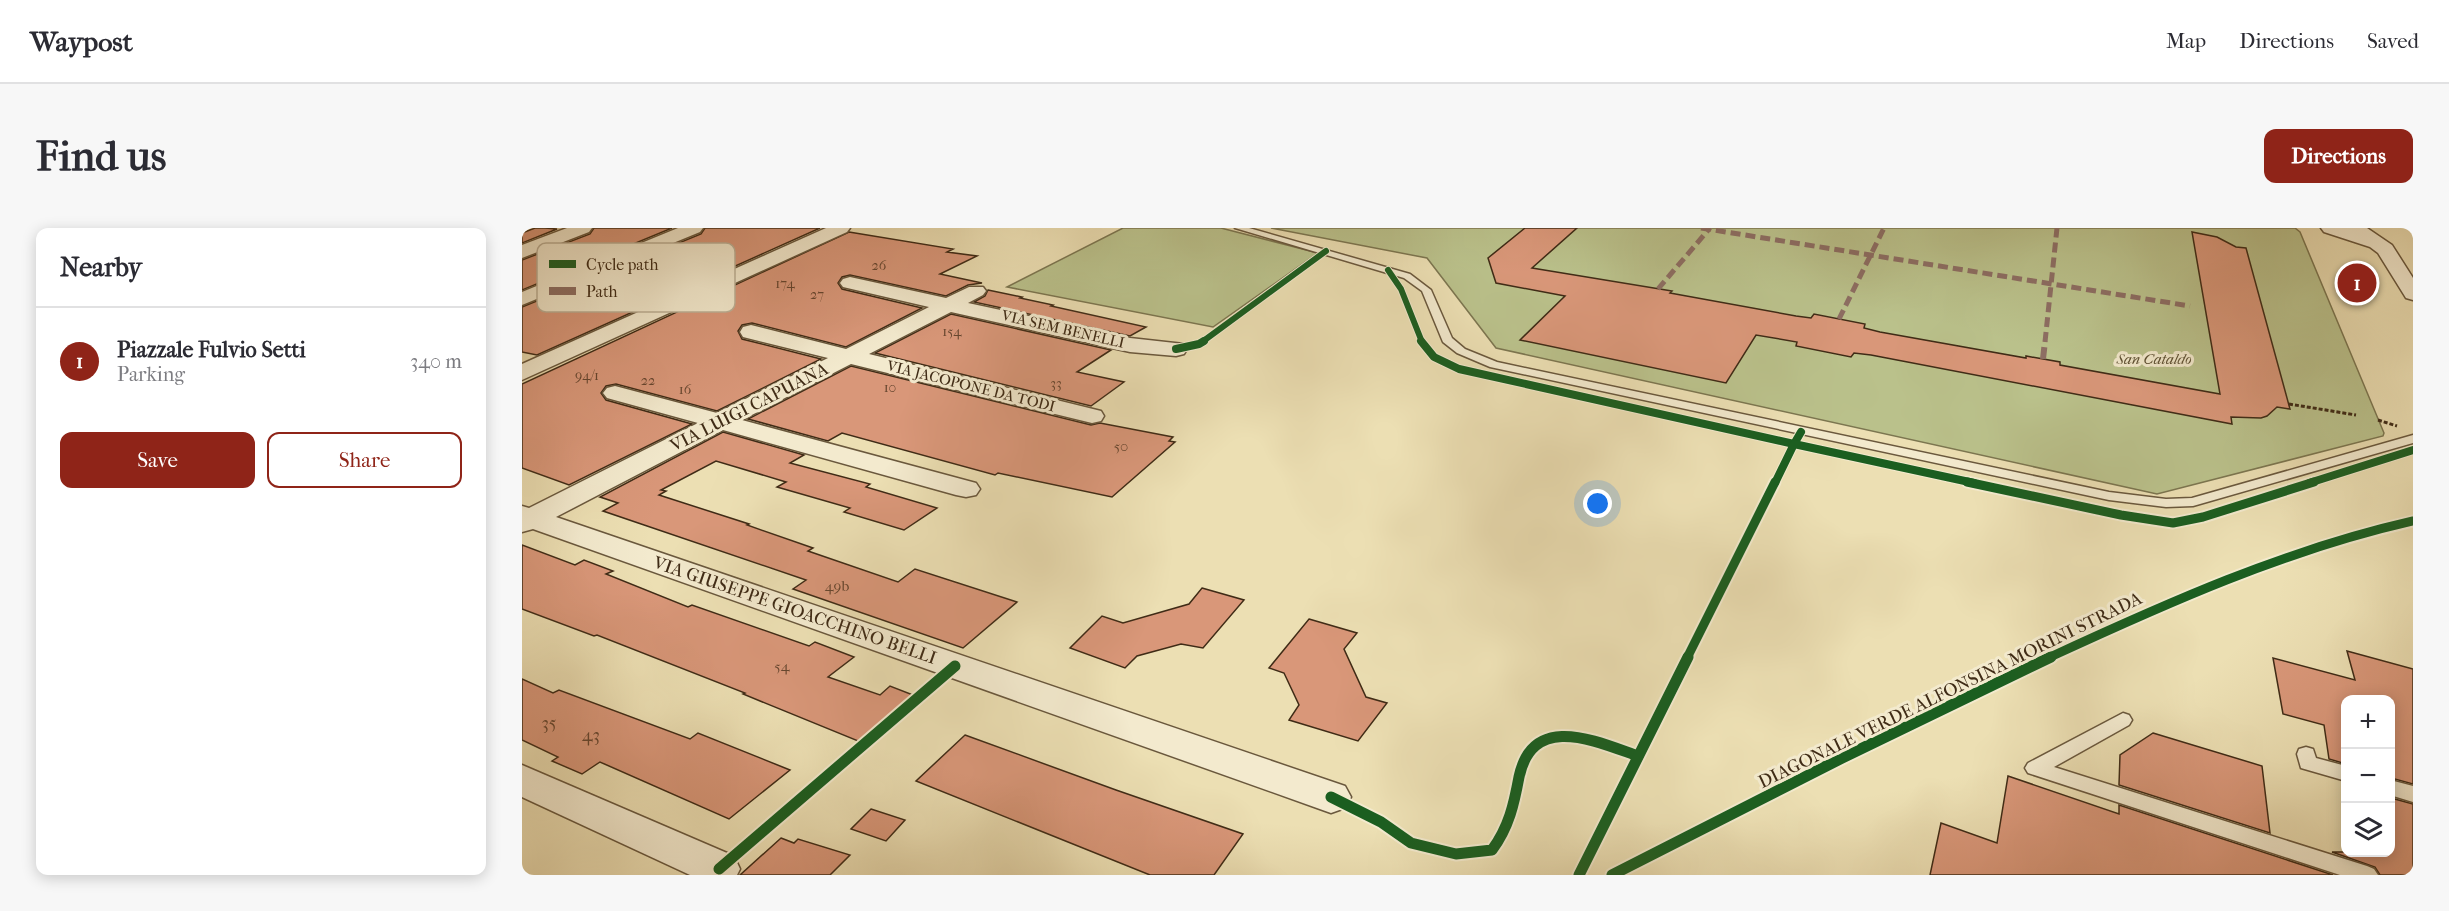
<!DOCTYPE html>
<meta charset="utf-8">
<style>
:root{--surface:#fff;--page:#f7f7f7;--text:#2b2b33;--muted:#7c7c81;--line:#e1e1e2;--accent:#8f2418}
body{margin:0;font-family:"IM FELL French Canon",serif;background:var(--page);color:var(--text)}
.controls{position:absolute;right:18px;bottom:18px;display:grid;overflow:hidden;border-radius:12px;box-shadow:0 3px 15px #0003}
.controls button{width:54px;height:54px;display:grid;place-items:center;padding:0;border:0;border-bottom:2px solid var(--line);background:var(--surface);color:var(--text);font:30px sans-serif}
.you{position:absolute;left:1076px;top:276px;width:21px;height:21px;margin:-15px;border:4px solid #fff;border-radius:50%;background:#1a73e8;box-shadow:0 0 0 9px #1a73e833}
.badge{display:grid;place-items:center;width:39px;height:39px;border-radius:50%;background:var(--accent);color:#fff;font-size:20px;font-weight:700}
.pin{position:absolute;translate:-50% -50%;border:3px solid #fff;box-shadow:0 2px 6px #0006}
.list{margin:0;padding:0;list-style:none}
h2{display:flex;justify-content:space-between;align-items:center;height:78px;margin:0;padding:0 24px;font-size:26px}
h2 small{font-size:20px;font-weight:400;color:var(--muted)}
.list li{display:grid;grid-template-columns:39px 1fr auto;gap:18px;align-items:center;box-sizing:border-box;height:108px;padding:0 24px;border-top:2px solid var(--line)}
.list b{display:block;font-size:22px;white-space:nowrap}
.list p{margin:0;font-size:20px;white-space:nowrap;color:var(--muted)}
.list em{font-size:20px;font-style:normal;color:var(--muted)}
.actions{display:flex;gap:12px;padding:18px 24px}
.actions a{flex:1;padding:14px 0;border:2px solid var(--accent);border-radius:12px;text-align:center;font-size:21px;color:var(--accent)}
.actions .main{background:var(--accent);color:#fff}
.icon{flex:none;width:33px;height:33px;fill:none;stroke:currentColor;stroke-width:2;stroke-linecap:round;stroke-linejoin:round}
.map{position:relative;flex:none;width:1891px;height:647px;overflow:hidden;border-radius:12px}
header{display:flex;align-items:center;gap:36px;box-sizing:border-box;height:84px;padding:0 30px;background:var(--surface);border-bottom:2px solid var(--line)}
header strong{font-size:28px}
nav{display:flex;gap:33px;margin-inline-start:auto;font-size:21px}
.intro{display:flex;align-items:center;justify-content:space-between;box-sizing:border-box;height:144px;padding:0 36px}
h1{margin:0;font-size:42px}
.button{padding:15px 27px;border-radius:12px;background:var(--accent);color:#fff;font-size:21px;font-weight:700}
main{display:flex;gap:36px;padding:0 36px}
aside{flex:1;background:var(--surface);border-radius:12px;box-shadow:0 3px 15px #0003}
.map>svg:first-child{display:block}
.green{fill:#bac18b;stroke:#7c7650;stroke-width:1.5}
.building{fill:#d99779;stroke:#3f2b16;stroke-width:1.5}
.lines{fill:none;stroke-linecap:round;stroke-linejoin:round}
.lane-casing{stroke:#6a583d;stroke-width:3}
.street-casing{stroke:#6a583d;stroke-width:3}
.path{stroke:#3f2b16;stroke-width:3;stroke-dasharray:4 2;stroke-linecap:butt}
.lane{fill:#f3eace;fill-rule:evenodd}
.street{fill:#f3eace;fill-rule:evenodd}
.quiet-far1{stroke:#8d6e63;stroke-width:5;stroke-dasharray:10 5;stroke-linecap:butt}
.quiet{stroke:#8d6e63;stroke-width:6;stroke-dasharray:12 6;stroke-linecap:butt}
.cycleway-far3-casing{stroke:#f3eace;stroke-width:8}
.cycleway-far2-casing{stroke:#f3eace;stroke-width:10}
.cycleway-far1-casing{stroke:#f3eace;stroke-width:13}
.cycleway-casing{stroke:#f3eace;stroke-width:15}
.cycleway-far3{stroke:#1b5e20;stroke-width:6}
.cycleway-far2{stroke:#1b5e20;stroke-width:8}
.cycleway-far1{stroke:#1b5e20;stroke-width:9}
.cycleway{stroke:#1b5e20;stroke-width:11}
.labels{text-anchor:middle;stroke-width:6;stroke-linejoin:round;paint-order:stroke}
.far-number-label{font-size:14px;fill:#66462f}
.far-street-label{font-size:15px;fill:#3f2b16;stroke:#f3eace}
.far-park-label{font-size:15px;font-style:italic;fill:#5e5033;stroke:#f3eace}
.number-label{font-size:15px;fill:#66462f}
.street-label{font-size:18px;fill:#3f2b16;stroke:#f3eace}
.near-number-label{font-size:18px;fill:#66462f}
.key{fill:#f3eace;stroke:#bdb197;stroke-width:1.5}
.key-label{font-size:16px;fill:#3f2b16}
</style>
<header>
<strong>Waypost</strong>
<nav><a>Map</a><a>Directions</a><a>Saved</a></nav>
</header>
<div class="intro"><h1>Find us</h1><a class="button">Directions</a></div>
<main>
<aside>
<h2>Nearby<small></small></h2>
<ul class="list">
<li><span class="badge">1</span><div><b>Piazzale Fulvio Setti</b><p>Parking</p></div><em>340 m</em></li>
</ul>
<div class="actions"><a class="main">Save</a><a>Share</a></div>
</aside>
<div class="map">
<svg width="1891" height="647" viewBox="0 0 1891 647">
<rect width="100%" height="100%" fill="#ecdfb3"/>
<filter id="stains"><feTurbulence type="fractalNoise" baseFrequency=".00333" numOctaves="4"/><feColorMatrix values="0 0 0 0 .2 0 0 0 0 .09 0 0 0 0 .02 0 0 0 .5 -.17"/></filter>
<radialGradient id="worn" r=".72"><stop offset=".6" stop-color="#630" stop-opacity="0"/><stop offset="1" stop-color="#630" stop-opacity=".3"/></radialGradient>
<g class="green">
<path d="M601,0H699L796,25L691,99L485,59Z"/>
<path d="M749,0H1773L1778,4L1862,205L1861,208L1635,266L974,120L905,30Z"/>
</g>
<g class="building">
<path d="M13,0H23L35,1L0,15V5Z"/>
<path d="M72,0H150L0,62V32L68,6Z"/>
<path d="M183,0H298L15,127L0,124V79L179,6Z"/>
<path d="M1003,0H1055L1010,40L1150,63L1148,65L1274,88L1289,90L1292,86L1343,96L1342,100L1358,104L1504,130V128L1538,134V137L1698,166L1670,4L1695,9L1714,19L1724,20L1768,181L1755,179L1745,188L1739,190L1709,189L1710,196L1349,127L1332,125L1329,129L1274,118L1275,114L1234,107L1204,155L998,112L1043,68L974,55L966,30Z"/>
<path d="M327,4L431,21L425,24L455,28L418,46L460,55L446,57L424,68L328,47L320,49L316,55L320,61L400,80L324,119L230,95L220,97L216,103L220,111L299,131L195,183L94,156L84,158L79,165L84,172L170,196L47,257L0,240V156Z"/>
<path d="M466,62L500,69L498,70L531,77L529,78L624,99L608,108L452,74L463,68Z"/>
<path d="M429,86L589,122L555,144L602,154L569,178L353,125Z"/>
<path d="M329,138L569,197L578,195L651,209L647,213L653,214L590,269L476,245L473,247L320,205L306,213L226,191Z"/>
<path d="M201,204L282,227L268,235L348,256L344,259L415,280L382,302L322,284L328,280L255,259L264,254L194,233L139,262L144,263L137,267L227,296L225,297L291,320L286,323L376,354L393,341L495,374L441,420L271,361L284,352L81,283L96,275L78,269Z"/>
<path d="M0,317L53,337L62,332L91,343L84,346L166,379L170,377L287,418L293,414L332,429L306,449L358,467L368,458L391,467L336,513L221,466L223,465L75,407L72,408L0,381Z"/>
<path d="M680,360L722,372L681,420L659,416L615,428L603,440L548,420L580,388L601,395L667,376Z"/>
<path d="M787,391L835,405L822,421L844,469L865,475L836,513L767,492L777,477L762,445L747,440Z"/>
<path d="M1825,423L1891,441V556L1869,550V471H1824V536L1807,531L1802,497L1761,486L1751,430L1833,452Z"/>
<path d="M0,451L31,465L37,462L168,511L176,505L268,542L207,591L78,534L60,546L30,533L36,529L0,512Z"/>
<path d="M1631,505L1740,538L1748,605L1597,557L1598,527Z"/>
<path d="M443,507L594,562L721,606L692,647H628L394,553Z"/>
<path d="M1486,548L1597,586V577L1811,647H1408L1419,595L1475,615Z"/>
<path d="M1869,570L1891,576V647H1858L1853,639L1810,624H1869Z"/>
<path d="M349,581L383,592L364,613L329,601Z"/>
<path d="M259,610L272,615L276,611L328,627L308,647H218Z"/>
</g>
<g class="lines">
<g class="lane-casing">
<g id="lane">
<path d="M713,0H727L888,46L909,62L930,110L943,121L975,134L1587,264L1644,271L1670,270L1891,207V215L1671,278L1644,279L1587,272L968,139L935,125L921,114L900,63L882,50Z"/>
<path d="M1601,485L1607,487L1610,492L1607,497L1532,539L1845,638L1852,641L1856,647H1818L1506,545L1503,540L1506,535Z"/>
<path d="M1784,519L1791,521L1794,530L1824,538V553L1779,540L1775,526L1777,521Z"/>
<path d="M1868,552L1891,558V574L1868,567Z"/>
</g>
</g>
<g class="street-casing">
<g id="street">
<path d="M45,0H70L67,4L0,30V17Z"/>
<path d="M156,0H181L178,4L0,77V64Z"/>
<path d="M304,0H328L325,4L0,152V136Z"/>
<path d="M1799,0H1845L1870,17L1891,50V72L1884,70L1856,25L1848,19L1802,4Z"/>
<path d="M328,49L424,70L447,59H461L464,63L461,67L446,75L608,110L662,116L665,121L662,126L654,128L608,124L429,84L347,126L579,183L582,188L579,193L570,195L329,136L220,192L454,255L458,261L454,267L444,269L434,267L201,202L34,289L823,558L829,569L823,580L809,585L795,580L11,301L0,304V278L7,280L176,195L85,170L81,165L85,160L93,158L195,185L306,130L221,109L218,104L221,99L229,97L324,121L407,79L321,59L318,55L321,51Z"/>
<path d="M0,537L212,628L218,641L215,647H168L0,569Z"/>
</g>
</g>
<g class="path">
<path d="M1767,176L1834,187"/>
<path d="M1856,192L1875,198"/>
</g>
<use href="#lane" class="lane"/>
<use href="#street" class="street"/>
<g class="quiet-far1">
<path d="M1179,0L1668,78"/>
<path d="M1136,61L1188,0"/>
<path d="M1317,91L1362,0"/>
<path d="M1523,114L1535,0"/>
</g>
<path class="quiet" d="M1521,131L1523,113"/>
<g class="cycleway-far3-casing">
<g id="cycleway-far3">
<path d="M866,42L879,61L900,114"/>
<path d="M680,114L804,23"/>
</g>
</g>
<g class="cycleway-far2-casing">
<g id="cycleway-far2">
<path d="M899,113L912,129L937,141L1272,216L1279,204"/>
<path d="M654,121L677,116L682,113"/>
<path d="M1253,255L1272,216L1452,255"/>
<path d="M1787,255L1891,222"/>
</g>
</g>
<g class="cycleway-far1-casing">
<g id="cycleway-far1">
<path d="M1445,254L1599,287L1651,295L1681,289L1792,254"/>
<path d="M1165,430L1253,254"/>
<path d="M1526,430C1645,375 1763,322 1891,293"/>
</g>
</g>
<g class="cycleway-casing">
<g id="cycleway">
<path d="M809,569L859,594L889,615L934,626L970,622C987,599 992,576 997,549C1011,484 1073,513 1116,528"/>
<path d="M197,641L433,438"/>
<path d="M1057,647L1166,429"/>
<path d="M1090,647L1320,530L1529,429"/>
</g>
</g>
<use href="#cycleway-far3" class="cycleway-far3"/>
<use href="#cycleway-far2" class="cycleway-far2"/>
<use href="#cycleway-far1" class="cycleway-far1"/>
<use href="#cycleway" class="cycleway"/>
</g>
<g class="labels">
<g class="far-number-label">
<text x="357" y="42">26</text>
<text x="263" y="60">174</text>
<text x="295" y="71">27</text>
<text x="430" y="108">154</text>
<text x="65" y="152">94/1</text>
<text x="126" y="157">22</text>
<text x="534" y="160">33</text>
<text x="368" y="164">10</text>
<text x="163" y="166">16</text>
</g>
<g class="far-street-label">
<text transform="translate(541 101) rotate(13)" y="5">VIA SEM BENELLI</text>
<text transform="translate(449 158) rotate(14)" y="5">VIA JACOPONE DA TODI</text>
</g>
<g class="far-park-label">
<text x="1632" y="136">San Cataldo</text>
</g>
<g class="number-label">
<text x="599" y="223">50</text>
<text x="315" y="363">49b</text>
<text x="260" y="443">54</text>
</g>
<g class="street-label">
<text transform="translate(227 179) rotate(-27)" y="6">VIA LUIGI CAPUANA</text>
<text transform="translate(273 382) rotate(19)" y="6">VIA GIUSEPPE GIOACCHINO BELLI</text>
<text transform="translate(1428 462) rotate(-26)" y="6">DIAGONALE VERDE ALFONSINA MORINI STRADA</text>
</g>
<g class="near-number-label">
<text x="27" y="501">35</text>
<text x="69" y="513">43</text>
</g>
</g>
<rect x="15" y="15" width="198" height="69" rx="9" class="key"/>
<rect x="27" y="32" width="27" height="8" fill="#1b5e20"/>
<rect x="27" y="59" width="27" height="8" fill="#8d6e63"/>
<g class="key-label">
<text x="64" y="42">Cycle path</text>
<text x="64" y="69">Path</text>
</g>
<rect width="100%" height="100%" filter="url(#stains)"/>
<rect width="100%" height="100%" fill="url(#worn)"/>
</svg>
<div class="controls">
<button>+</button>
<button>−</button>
<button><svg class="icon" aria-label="layers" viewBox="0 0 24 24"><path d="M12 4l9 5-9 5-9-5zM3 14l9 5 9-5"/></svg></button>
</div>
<div class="you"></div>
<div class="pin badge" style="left:1835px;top:55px">1</div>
</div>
</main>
